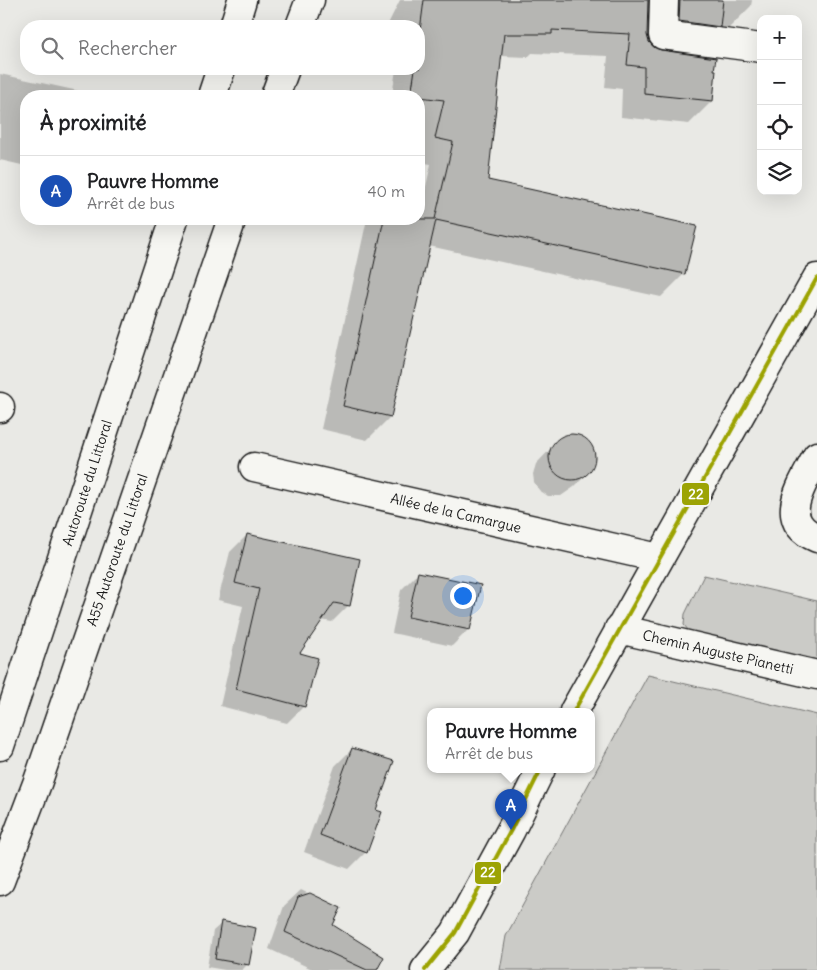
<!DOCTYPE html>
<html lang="fr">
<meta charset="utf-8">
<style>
:root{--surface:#fff;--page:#f6f6f6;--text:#202124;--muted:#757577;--line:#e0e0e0;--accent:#1c1c1c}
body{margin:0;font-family:Delius,sans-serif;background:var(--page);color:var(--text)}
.controls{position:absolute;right:15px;top:15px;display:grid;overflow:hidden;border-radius:10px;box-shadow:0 5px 20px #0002}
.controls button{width:45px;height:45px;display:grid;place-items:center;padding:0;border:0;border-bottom:1px solid var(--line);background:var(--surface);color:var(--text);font:25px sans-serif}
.you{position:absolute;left:462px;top:595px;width:18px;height:18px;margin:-12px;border:4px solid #fff;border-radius:50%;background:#1a73e8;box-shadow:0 0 0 8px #1a73e833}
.badge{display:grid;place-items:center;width:32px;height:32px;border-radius:50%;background:var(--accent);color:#fff;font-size:16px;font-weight:700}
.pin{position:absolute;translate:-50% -41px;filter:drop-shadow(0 1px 2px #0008)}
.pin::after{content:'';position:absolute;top:26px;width:18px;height:15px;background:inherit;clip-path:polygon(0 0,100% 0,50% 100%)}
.popup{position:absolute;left:427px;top:708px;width:168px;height:65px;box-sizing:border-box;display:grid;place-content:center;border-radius:10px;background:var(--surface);filter:drop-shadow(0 1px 4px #0005);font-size:16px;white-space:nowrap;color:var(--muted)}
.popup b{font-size:19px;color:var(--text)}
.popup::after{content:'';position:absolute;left:50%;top:100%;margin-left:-10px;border:10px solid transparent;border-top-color:var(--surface)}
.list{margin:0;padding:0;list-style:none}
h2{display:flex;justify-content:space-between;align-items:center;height:65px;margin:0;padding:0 20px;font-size:21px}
h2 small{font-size:16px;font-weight:400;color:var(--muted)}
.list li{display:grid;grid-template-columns:32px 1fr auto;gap:15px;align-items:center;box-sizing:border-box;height:70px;padding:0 20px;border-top:1px solid var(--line)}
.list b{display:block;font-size:19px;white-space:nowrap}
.list p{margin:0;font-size:16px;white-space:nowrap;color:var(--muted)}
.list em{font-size:16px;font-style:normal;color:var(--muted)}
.icon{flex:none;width:28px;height:28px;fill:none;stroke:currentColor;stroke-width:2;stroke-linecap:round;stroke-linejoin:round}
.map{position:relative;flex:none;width:817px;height:970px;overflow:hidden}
.search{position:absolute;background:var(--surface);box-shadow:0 5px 20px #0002;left:20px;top:20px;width:405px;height:55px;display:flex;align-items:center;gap:12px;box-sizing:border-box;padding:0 18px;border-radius:20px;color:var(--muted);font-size:19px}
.panel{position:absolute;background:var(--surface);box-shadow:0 5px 20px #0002;left:20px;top:90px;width:405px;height:135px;border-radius:20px}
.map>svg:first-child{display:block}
.green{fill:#cbcbc7;stroke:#747472}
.shadow{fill:#0003}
.building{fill:#b6b6b3;stroke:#1c1c1c}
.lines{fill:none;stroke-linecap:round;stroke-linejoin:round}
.minor-casing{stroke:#1c1c1c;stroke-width:31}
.major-casing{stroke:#1c1c1c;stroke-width:31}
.highway-casing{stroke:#1c1c1c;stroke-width:31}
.minor{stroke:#f6f6f2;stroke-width:28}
.major{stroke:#f6f6f2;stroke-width:28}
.highway{stroke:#f6f6f2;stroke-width:28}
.bus-1-casing{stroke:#f6f6f2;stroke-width:8}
.bus-1{stroke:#9ca304;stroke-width:4}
.labels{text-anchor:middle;stroke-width:4.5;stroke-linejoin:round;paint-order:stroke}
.street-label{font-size:14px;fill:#1c1c1c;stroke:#f6f6f2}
.line-badge{stroke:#f6f6f2;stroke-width:2}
.badge-label{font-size:14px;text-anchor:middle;font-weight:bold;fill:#fff}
</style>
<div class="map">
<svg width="817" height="970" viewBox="0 0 817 970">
<rect width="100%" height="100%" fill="#e9e9e5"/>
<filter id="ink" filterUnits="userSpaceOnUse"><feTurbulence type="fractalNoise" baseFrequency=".02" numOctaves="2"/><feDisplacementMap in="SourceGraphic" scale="10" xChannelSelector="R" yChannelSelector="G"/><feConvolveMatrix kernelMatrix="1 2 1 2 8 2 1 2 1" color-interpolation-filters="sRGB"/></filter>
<g filter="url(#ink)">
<g class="green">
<path d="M704,575L817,601V660L689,631L684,625L685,614Z"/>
<path d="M648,675L817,715V970H500L506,936Z"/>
</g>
<g class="shadow">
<path d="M400,0H752L751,6L729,28H717L696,49L647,7L646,35L648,43L712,101L689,124L621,117L622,89L605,87L608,56L532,53L528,57L500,56L487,181L684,274L661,297L429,246L390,417L367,440L321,429L367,219H419V199L423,200L431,164L419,162V136L422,122H419V96H392L396,69H419V26H387Z"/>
<path d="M0,74L102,96H26V166L0,160Z"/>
<path d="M574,434L584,438L592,447L594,457L591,470L574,487L561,496H548L539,490L534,482L533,474L536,464L561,438Z"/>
<path d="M247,535L349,605L332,622L321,620L298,654L304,706L287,723L220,706L243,606L218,600L230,552Z"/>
<path d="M418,573L469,629L452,646L392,633L401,590Z"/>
<path d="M352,749L374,810L366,852L349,869L304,852L335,766Z"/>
<path d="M301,890L339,909L332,925L373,970H314L269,949L284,906Z"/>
<path d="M222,923L248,964L242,970H225L207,967L213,931Z"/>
</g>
<g class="building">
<path d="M424,0H648L647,35L649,42L654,47L661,50L716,58L714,70H716L713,101L644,94V67L627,65L630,34L552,30V34H504L488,180L697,226L685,274L436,220L391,417L343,406L384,219H435L453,142L435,138L444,100L411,96L415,69H419V38Z"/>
<path d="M680,0H723L720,27L679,21Z"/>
<circle cx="572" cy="457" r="23"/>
<path d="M247,534L360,559L350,606L334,603L300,653L318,658L305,707L236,689L259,589L235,583Z"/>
<path d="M418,572L481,585L470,630L408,617Z"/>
<path d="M352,748L394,761L376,810L382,812L367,853L320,835Z"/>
<path d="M310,893L341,908L333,925L384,957L377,970H367L285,932L298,897Z"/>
<path d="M221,921L256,928L249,965L215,959Z"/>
</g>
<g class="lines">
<g class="minor-casing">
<g id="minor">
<path d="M664,0L663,35L761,48"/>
<path d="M0,407V408"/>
<path d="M817,456C803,484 775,520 817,538"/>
<path d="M254,467L659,558"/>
<path d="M619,629L817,675"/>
</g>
</g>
<g class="major-casing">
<g id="major">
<path d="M574,711L817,278"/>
<path d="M425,970L455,933L511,830L541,769"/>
</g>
</g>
<g class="highway-casing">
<g id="highway">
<path d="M234,26L242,0"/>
<path d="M300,26L310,0"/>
<path d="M212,96L221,69"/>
<path d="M275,96L285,69"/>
<path d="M0,746L174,219"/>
<path d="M0,881L38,781L232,219"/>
</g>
</g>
<use href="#minor" class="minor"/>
<use href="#major" class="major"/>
<use href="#highway" class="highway"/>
<g class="bus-1-casing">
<g id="bus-1">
<path d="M574,711L817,278"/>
<path d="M425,970L455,933L511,830L541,769"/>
</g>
</g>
<use href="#bus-1" class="bus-1"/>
</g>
</g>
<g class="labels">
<g class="street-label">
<text transform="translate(87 483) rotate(-72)" y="5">Autoroute du Littoral</text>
<text transform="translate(456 513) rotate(13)" y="5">Allée de la Camargue</text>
<text transform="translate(117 550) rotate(-71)" y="5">A55 Autoroute du Littoral</text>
<text transform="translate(718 652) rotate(13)" y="5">Chemin Auguste Pianetti</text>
</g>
</g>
<g class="line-badge">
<rect x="681" y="482" width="29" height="24" rx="5" fill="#9ca304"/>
<rect x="474" y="861" width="28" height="24" rx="5" fill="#9ca304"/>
</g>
<g class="badge-label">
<text x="696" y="499">22</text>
<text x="488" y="877">22</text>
</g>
</svg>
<div class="controls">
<button>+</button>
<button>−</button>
<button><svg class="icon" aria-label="locate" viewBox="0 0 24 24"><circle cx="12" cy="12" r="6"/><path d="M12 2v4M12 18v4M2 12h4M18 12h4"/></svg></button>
<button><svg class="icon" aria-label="layers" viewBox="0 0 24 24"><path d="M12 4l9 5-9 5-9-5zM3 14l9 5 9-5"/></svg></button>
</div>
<div class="you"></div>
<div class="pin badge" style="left:511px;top:830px;background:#1a4fb4">A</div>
<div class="popup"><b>Pauvre Homme</b>Arrêt de bus</div>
<div class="search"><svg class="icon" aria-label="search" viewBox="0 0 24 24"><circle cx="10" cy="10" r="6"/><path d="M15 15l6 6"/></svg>Rechercher</div>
<section class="panel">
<h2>À proximité<small></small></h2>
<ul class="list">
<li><span class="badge" style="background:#1a4fb4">A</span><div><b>Pauvre Homme</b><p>Arrêt de bus</p></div><em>40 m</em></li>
</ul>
</section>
</div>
